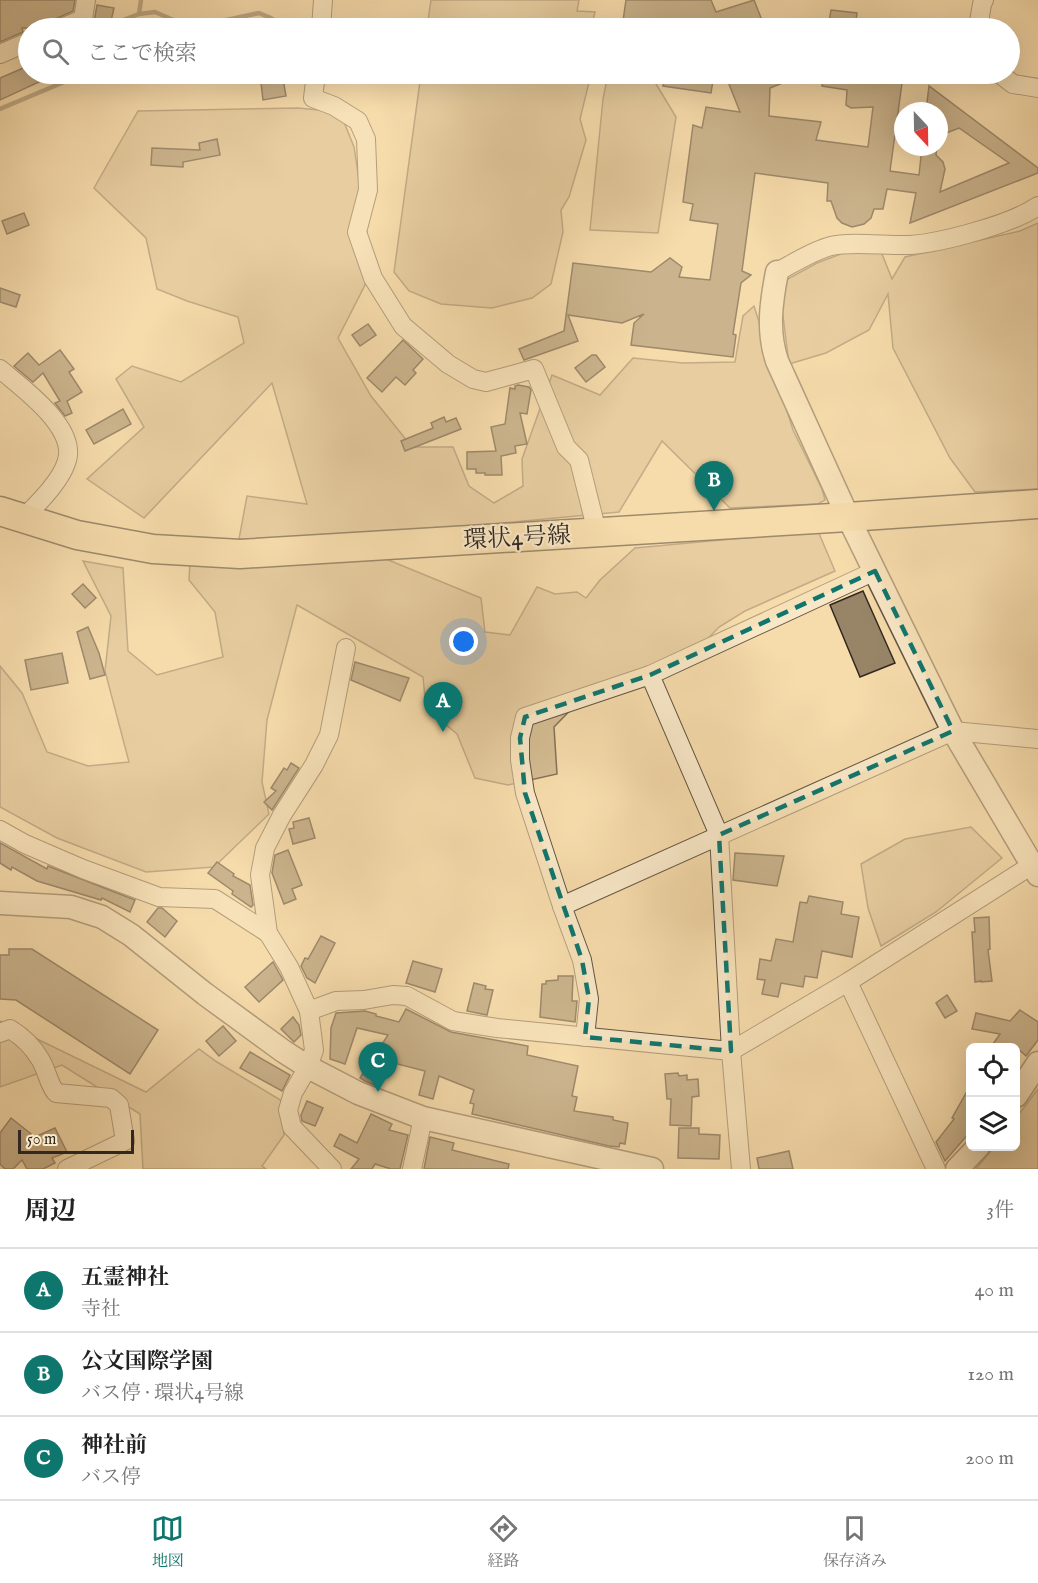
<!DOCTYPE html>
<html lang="ja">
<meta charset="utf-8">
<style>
:root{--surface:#fff;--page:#f6f6f6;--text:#222;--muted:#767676;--line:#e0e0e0;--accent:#0f766e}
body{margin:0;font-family:"IM FELL English","Noto Serif JP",serif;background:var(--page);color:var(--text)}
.controls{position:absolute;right:18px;bottom:18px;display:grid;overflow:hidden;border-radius:9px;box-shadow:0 6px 24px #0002}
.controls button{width:54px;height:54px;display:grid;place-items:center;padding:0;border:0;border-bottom:2px solid var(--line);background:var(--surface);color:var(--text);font:30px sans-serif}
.compass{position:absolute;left:894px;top:102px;width:54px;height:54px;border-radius:50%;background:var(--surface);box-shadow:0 6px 24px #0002;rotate:158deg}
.scale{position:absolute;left:18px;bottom:15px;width:116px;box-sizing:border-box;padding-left:6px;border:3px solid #322820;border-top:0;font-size:16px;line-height:21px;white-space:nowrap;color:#322820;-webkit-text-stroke:4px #f9e8c8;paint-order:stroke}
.you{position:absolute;left:464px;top:642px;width:21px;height:21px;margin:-15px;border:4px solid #fff;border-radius:50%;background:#1a73e8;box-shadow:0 0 0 9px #1a73e833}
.badge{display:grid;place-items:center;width:39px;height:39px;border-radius:50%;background:var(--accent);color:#fff;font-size:20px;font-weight:700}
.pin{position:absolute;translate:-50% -50px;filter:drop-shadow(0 2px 3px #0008)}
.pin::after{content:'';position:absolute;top:32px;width:21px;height:18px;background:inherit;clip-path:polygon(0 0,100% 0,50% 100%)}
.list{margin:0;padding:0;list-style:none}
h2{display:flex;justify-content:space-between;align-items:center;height:78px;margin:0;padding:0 24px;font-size:26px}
h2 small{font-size:20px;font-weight:400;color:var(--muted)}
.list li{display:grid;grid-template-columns:39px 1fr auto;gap:18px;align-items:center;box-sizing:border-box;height:84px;padding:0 24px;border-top:2px solid var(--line)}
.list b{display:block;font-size:22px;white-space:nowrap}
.list p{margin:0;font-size:20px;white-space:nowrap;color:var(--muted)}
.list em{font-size:20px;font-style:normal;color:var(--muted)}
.icon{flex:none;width:33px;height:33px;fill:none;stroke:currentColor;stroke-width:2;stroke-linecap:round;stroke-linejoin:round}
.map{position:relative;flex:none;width:1038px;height:1169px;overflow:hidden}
.search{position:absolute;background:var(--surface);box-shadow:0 6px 24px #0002;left:18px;right:18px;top:18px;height:66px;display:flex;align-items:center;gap:15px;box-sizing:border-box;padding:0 21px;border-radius:33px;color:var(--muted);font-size:22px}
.sheet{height:330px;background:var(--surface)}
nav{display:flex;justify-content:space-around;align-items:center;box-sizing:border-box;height:84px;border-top:2px solid var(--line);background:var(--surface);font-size:16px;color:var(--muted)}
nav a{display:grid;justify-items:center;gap:3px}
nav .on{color:var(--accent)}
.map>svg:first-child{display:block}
.green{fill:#d5bd93;stroke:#84725a;stroke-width:1.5}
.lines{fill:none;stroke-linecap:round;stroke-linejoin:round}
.stream{stroke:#7f6f57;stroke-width:4.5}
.building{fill:#988568;stroke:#322820;stroke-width:1.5}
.minor-casing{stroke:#635543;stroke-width:20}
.tertiary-casing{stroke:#635543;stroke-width:25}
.primary-casing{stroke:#322820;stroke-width:31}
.minor{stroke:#f9e8c8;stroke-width:18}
.tertiary{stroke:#f9e8c8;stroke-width:22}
.primary{stroke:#f6dbab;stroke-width:28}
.marked{fill:none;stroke:#0f766e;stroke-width:4.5;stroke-dasharray:12 8;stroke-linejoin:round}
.labels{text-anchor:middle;stroke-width:4.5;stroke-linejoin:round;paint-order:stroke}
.street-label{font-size:24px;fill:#322820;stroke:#f9e8c8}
</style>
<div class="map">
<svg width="1038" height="1169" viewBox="0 0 1038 1169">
<rect width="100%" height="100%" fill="#f6dbab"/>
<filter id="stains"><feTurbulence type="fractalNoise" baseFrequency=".00333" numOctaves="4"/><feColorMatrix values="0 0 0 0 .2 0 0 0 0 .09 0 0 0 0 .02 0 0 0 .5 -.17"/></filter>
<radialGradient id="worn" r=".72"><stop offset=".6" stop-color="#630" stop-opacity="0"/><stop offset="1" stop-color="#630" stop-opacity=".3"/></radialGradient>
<g class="green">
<path d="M431,0H579L577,11L595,12L591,28H427Z"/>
<path d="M421,74H591L580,119L586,140L569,197L561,210L563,232L551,284L532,298L492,308L441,304L409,291L394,272Z"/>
<path d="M608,74H656V84L676,117L658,233L590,230L603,99Z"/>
<path d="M298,108L340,112L354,147L367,233L365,285L338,338L371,396L412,447H453L469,486L494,503L523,486L522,459L552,375L600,395L633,358L683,363L735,362L743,316L754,306L793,430L822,489L825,500L818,504L730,508L662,441L619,512L376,535L239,539L247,496L307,504L272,383L144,518L87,479L144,427L116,379L132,366L181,382L244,343L238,317L187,301L157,289L146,238L94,188L138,111Z"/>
<path d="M1038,223V489L975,492L950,458L893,348L888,294L869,330L826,353L789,364L781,300L786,280L817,263L854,249H880L892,279L905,257L1020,231Z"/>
<path d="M818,531L835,571L745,611L719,627L687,660L592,688L554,727L557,774L508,785L475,778L457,734L426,708L423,677L297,605L267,720L262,782L269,814L214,867L146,872L57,838L0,807V666L22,693L47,752L88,766L129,762L105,671L111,616L83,561L123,568L128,651L157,675L223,657L215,612L189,580L190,561L386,559L481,598L485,632L510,635L537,587L555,594L577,592L586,598L600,580L635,548Z"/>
<path d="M971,827L1002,858L936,912L881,946L868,908L861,864L905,839Z"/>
<path d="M0,1021L146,1092L199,1049L217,1062L282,1101L284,1135L262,1166L266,1169H143L140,1114L62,1065L0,1087Z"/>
<path d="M1038,1089V1169H976L994,1147L1016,1146V1118Z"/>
</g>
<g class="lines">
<g class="stream">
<path d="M139,14L141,0"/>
<path d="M108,28L118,22L139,14L155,12L178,22L222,21L259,13L271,18L283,28"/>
<path d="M0,109L83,74"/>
</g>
</g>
<g class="building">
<path d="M0,0H75L73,11L36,28H22L23,32L0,42Z"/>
<path d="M626,0H711L716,12L754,0L765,28H622Z"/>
<path d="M97,5L114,8L111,21L105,20L104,23L94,22Z"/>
<path d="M831,10L857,13L855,28H828Z"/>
<path d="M28,66V74H56L0,100V78Z"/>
<path d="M665,74H714L711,93L663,86Z"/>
<path d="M725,74H805L770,88L769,116L821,122L816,140L868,147L873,107L851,108L846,105L847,90L822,86L823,74H879L903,76L890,171L919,175L922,147H937L936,155L943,162L945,169L940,192L1009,163L959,128L939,136V111H926L929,86L1038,168V173L910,223L916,193L887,189L883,209H874L871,218L864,224L852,227L842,223L837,218L831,201H827L828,183L755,173L742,271L751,275L741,283L733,334L736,335L733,357L631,345L634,323L644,314L622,323L568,315L578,341L524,360L519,349L564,331L573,263L651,272L670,258L682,267L679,277L710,280L718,224L690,220L693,204L683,202L693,125L702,128L706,107L740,112Z"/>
<path d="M283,79L286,96L263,100L261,83Z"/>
<path d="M217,139L220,155L183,162V167L151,165L152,148L200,150L199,143Z"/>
<path d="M24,213L29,225L7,234L2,221Z"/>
<path d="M0,288L20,295L16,307L0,302Z"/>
<path d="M368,324L376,335L360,346L352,335Z"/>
<path d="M403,340L423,359L413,370L416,373L405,385L396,377L382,392L367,378Z"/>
<path d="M60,350L74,369L69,372L82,392L67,401L72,413L65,416L55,403L60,401L43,373L33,382L14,366L28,353L39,365Z"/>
<path d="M592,355H596L605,367L586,382L575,368Z"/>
<path d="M518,385L529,387L531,390L527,414L520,413L527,444L515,446L516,453L501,456L502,475H485V473H476V469H467V452L496,451L491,427L505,424L510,388L515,389V386Z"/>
<path d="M123,409L131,424L94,444L86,430Z"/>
<path d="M444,417L446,422L456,418L461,429L405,451L401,441L433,428L431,423Z"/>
<path d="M83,584L96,598L85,608L72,594Z"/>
<path d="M863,591L895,663L860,677L830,605Z"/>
<path d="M88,627L99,653L105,675L90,679L77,632Z"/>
<path d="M62,653L68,683L31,690L25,660Z"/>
<path d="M355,662L409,678L400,701L351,680Z"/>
<path d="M291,763L299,768L272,810L264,802L276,791L271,788L284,768L287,770Z"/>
<path d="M309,818L315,838L293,844L289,829L294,828L293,822Z"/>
<path d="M0,843L47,869L48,866L135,900L130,912L102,898L101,900L37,881L12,867L11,870L0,863Z"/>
<path d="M288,850L302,885L292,889L296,899L284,904L272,873L275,855Z"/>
<path d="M735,853L784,856L777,886L733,880Z"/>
<path d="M217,862L234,874L233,876L250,885L253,905L251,907L232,894L233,891L208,873Z"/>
<path d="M809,896L843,902L841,914L859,917L852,957L822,951L817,978L805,976L803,987L781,983L778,997L762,994L765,980L757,979L760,959L771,961L776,939L793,942L800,902L807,903Z"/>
<path d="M158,908H162L177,921L165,937L147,922Z"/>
<path d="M989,917L990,949L988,950L992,981L981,982V981L975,982L972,932H975L974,918Z"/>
<path d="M321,936L335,943L315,983L307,978L301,966L305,958L308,959Z"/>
<path d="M9,949H32L158,1030L130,1074L16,1000L0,999V955H9Z"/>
<path d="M413,961L442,969L435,992L406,983Z"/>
<path d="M273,962L283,980L259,1002L245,987Z"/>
<path d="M558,976H573L572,1001H577L575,1022L540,1017L542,984H546V981L558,980Z"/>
<path d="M474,983L486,986L485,989L493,990L487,1015L467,1011Z"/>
<path d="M947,995L957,1011L945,1018L936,1003Z"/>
<path d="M406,1009L451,1032L528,1046L527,1055L578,1066L572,1096L577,1097L574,1111L613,1117V1120L628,1123L625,1144L620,1143L619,1147L609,1146L472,1114L474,1104L470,1103L474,1090L439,1076L433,1099L419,1095L425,1071L394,1063L379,1087L365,1081L360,1078L388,1035L357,1028L345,1064L330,1059L331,1028L336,1013L365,1011L376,1014V1016L399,1022Z"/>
<path d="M1020,1010L1038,1022V1040L1026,1056L1016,1047H991L1000,1034L972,1029L976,1013L1010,1021Z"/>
<path d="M293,1017L299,1025L301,1035L294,1042L281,1029Z"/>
<path d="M223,1026L236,1041L219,1056L206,1041Z"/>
<path d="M250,1052L290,1075L282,1091L240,1068Z"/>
<path d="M678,1073L679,1076L687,1075V1080L698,1079L699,1096L692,1097L691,1126L670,1125L671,1099H667L665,1074Z"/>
<path d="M970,1086V1132L945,1161L936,1142L954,1119L952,1118Z"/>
<path d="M307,1101L323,1108L315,1126L302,1121L301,1115Z"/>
<path d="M371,1114L392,1124L389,1130L408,1135L400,1169H391L375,1164L372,1169H351L359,1159L334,1146L340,1134L357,1143Z"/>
<path d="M11,1118L35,1137L55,1128L67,1152L52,1158L55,1163L43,1169H27L22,1160L13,1169H5L0,1164V1133Z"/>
<path d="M679,1128H699V1134L720,1135L719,1159L678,1158Z"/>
<path d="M430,1137L454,1143L452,1150L509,1164L508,1169H424Z"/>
<path d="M789,1151L793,1169H759L757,1158Z"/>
</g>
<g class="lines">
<g class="minor-casing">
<g id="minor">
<path d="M61,28L83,19L86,0"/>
<path d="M321,28L323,0"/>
<path d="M978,28L982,4L984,0"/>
<path d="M0,54L28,42"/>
<path d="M316,74L313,98L334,106L358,121L366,139L368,190L357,232L373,278L403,326L448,364L473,379L486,382L534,369L566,447L579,460L597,532"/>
<path d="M1000,74L1013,84L1038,88"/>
<path d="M777,272C794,263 812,251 831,246C851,241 888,246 910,245C941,243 1012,224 1038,206"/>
<path d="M0,369C22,388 71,423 68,455C66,476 37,505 22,519"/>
<path d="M650,675L719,835L731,1051L741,1169"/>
<path d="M0,830L25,844L83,869L159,897L215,899L268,933"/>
<path d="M562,906L953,731L1038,739"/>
<path d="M848,982L936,1169"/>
<path d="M309,1011L336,1001L364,1000L393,995L407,996L453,1021L497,1028L731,1051L848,982L1032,865"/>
<path d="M0,1033L10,1029C23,1037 32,1045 40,1059C47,1070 48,1083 56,1093L111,1098L119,1105L125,1141L67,1169"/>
<path d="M585,1037L589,999L582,960L562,906L525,793L520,760V738L525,717L650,675L875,571"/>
<path d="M332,1169L292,1127L288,1110L293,1093L308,1067L314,1050L309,1011L289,967L268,933L260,875L265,848L282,815L314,765L329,735L346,648"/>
<path d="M412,1169L423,1118"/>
</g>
</g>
<g class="tertiary-casing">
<g id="tertiary">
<path d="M777,272C771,303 767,331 777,361L848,517L953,731L1038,875"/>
<path d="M0,903L71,907L102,917L131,935L205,994L283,1051L308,1067L358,1093L423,1118L652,1169"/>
<path d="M1016,1096L1038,1063"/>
<path d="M957,1169L979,1146"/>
</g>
</g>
<g class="primary-casing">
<path id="primary" d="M0,511L77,535L153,549L240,554L848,517L1038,504"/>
</g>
<use href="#minor" class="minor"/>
<use href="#tertiary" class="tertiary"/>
<use href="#primary" class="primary"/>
</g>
<path d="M0 0H1038V1169H0ZM875,571L953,731L719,835L731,1051L585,1037L589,999L582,960L525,793L520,738L525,717L650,675Z" fill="#f6dbab" fill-opacity=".55" fill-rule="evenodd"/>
<path class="marked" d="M875,571L953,731L719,835L731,1051L585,1037L589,999L582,960L525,793L520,738L525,717L650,675Z"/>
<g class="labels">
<g class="street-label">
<text transform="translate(517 537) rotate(-3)" y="8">環状4号線</text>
</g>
</g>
<rect width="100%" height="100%" filter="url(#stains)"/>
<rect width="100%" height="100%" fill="url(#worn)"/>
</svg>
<div class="controls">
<button><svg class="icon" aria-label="locate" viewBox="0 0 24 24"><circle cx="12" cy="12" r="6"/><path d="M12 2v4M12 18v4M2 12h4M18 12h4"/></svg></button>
<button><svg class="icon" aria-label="layers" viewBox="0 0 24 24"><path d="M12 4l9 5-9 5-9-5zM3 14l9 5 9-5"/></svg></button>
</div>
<svg class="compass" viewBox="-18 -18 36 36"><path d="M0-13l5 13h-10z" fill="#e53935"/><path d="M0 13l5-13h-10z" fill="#767676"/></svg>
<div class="scale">50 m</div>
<div class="you"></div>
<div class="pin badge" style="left:443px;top:732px">A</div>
<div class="pin badge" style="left:714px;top:511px">B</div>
<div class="pin badge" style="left:378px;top:1092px">C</div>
<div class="search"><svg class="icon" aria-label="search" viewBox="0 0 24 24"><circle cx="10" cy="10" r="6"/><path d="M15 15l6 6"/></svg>ここで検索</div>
</div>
<section class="sheet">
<h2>周辺<small>3件</small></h2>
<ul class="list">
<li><span class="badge">A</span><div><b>五霊神社</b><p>寺社</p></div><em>40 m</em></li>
<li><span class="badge">B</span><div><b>公文国際学園</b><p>バス停 · 環状4号線</p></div><em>120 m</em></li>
<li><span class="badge">C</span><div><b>神社前</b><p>バス停</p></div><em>200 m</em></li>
</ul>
</section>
<nav>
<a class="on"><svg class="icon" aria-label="map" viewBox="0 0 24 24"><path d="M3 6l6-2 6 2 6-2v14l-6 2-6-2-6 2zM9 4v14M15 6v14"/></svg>地図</a>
<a><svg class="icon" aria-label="directions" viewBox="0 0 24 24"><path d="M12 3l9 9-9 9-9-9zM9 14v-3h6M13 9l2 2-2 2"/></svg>経路</a>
<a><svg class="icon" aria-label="saved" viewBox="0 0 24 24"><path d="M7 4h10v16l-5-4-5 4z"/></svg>保存済み</a>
</nav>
